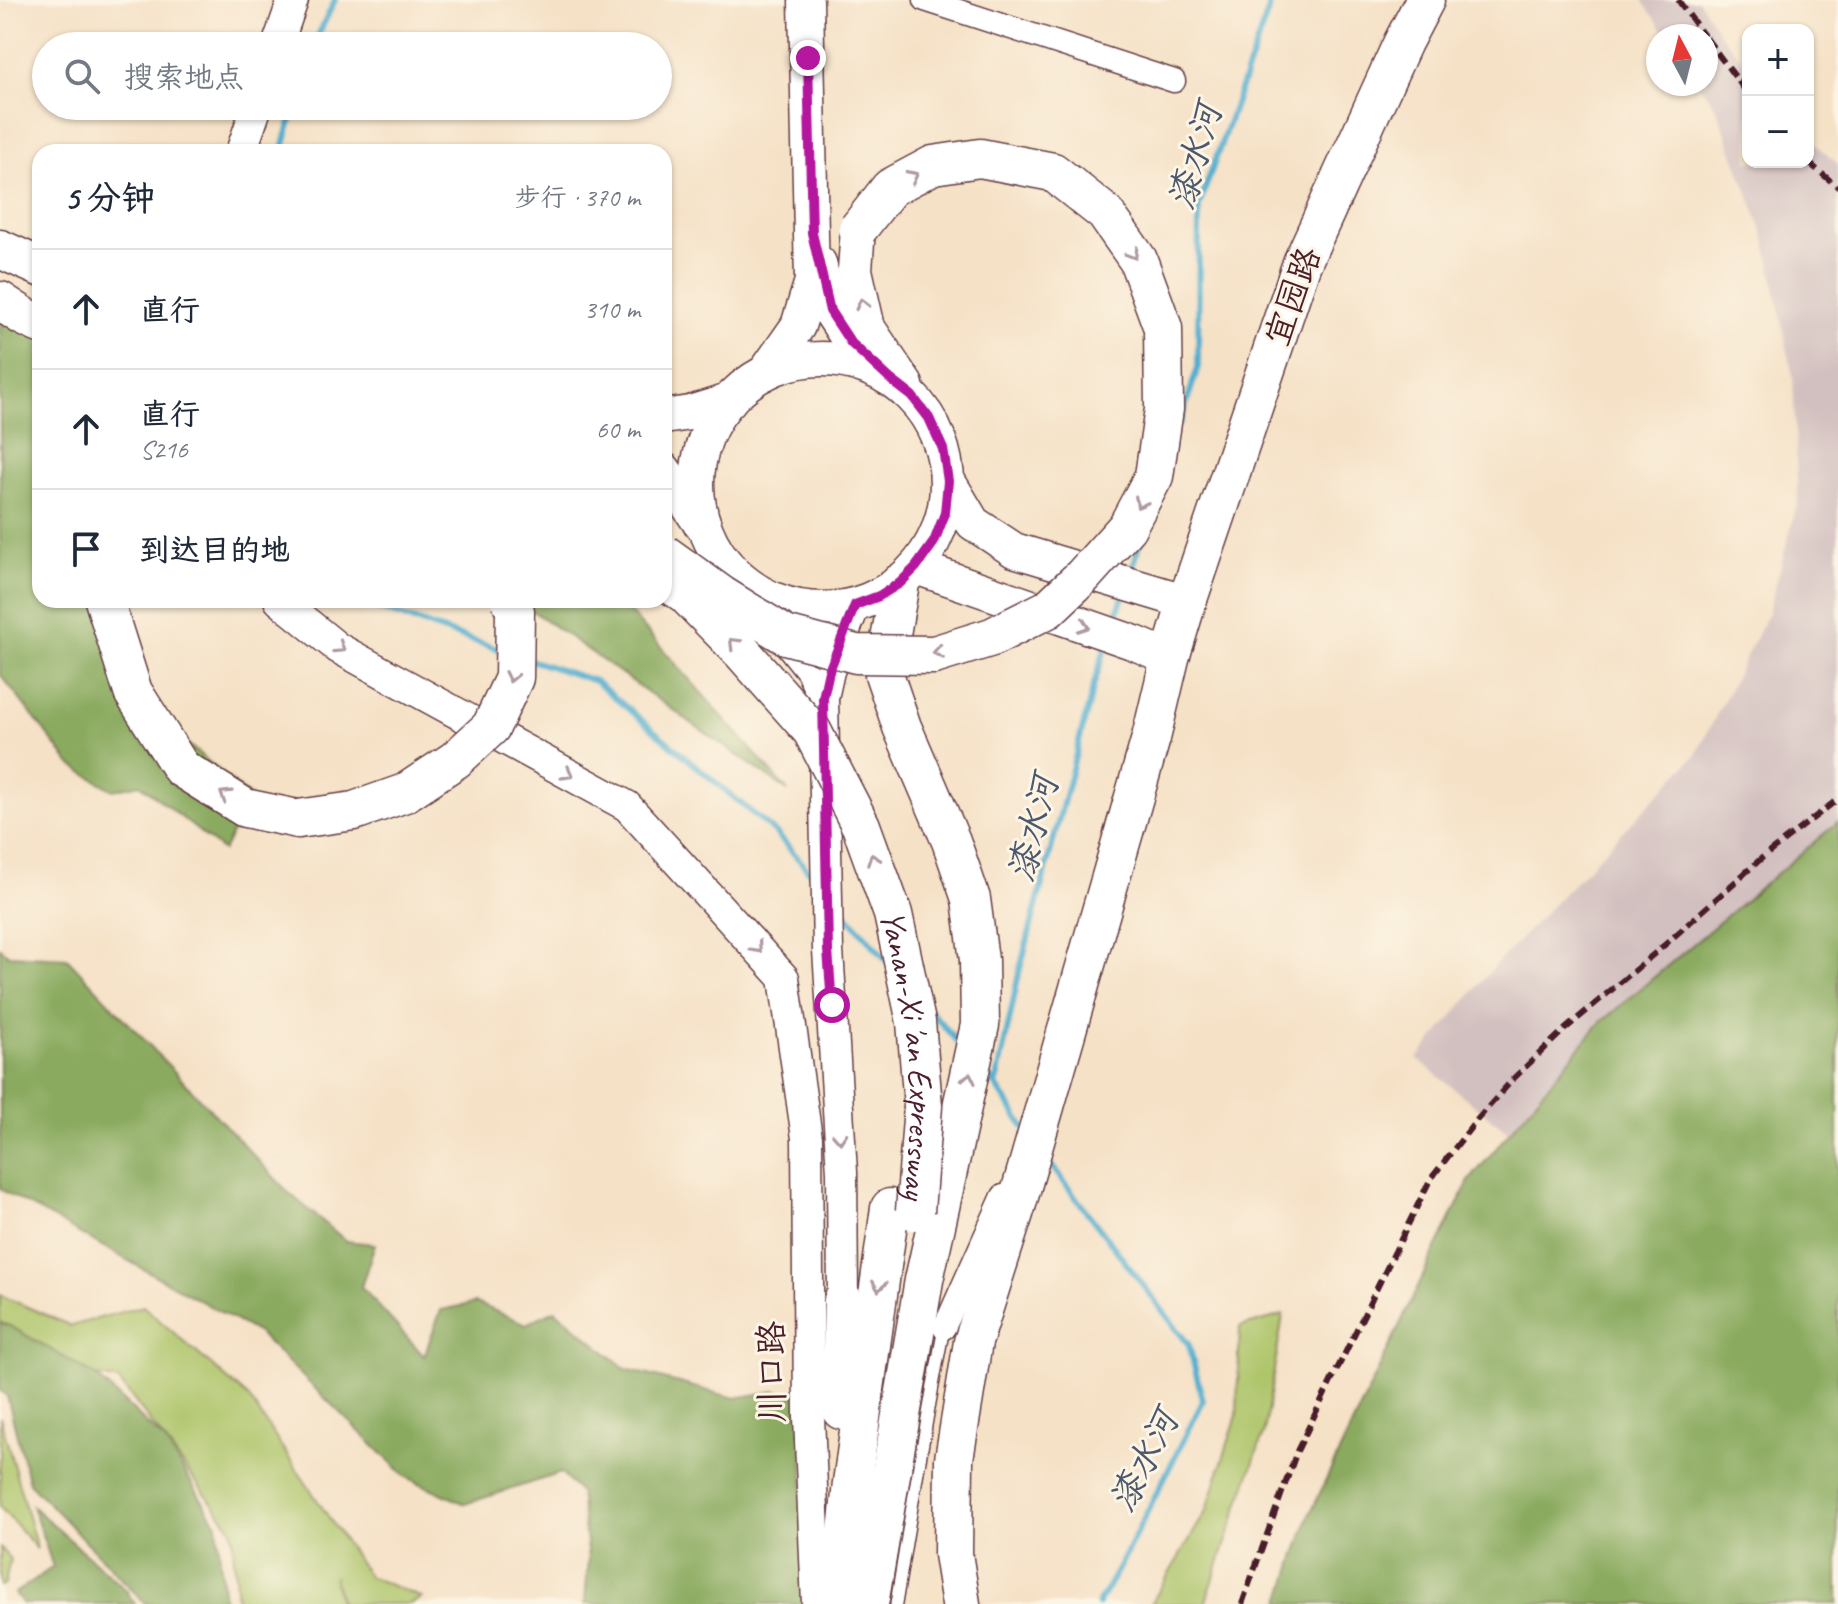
<!DOCTYPE html>
<html lang="zh">
<meta charset="utf-8">
<style>
:root{--surface:#fff;--page:#f2f2f3;--text:#1f2937;--muted:#747a83;--line:#e0e1e3}
body{margin:0;font-family:Caveat,"LXGW WenKai TC",sans-serif;background:var(--page);color:var(--text)}
.controls{position:absolute;right:24px;top:24px;display:grid;overflow:hidden;border-radius:16px;box-shadow:0 2px 6px #0004}
.controls button{width:72px;height:72px;display:grid;place-items:center;padding:0;border:0;border-bottom:2px solid var(--line);background:var(--surface);color:var(--text);font:40px sans-serif}
.compass{position:absolute;left:1646px;top:24px;width:72px;height:72px;border-radius:50%;background:var(--surface);box-shadow:0 2px 6px #0004;rotate:353deg}
.stop{position:absolute;width:24px;height:24px;margin:-18px;border:6px solid #b5179e;border-radius:50%;background:#fff}
.stop.end{background:#b5179e;border-color:#fff;box-shadow:0 2px 8px #0008}
.list{margin:0;padding:0;list-style:none}
h2{display:flex;justify-content:space-between;align-items:center;height:104px;margin:0;padding:0 32px;font-size:34px}
h2 small{font-size:26px;font-weight:400;color:var(--muted)}
.list li{display:grid;grid-template-columns:52px 1fr auto;gap:24px;align-items:center;box-sizing:border-box;height:120px;padding:0 32px;border-top:2px solid var(--line)}
.list b{display:block;font-size:30px;white-space:nowrap}
.list p{margin:0;font-size:26px;white-space:nowrap;color:var(--muted)}
.list em{font-size:26px;font-style:normal;color:var(--muted)}
.icon{flex:none;width:44px;height:44px;fill:none;stroke:currentColor;stroke-width:2;stroke-linecap:round;stroke-linejoin:round}
.map{position:relative;flex:none;width:1838px;height:1604px;overflow:hidden}
.search{position:absolute;background:var(--surface);box-shadow:0 2px 6px #0004;left:32px;top:32px;width:640px;height:88px;display:flex;align-items:center;gap:20px;box-sizing:border-box;padding:0 28px;border-radius:44px;color:var(--muted);font-size:30px}
.panel{position:absolute;background:var(--surface);box-shadow:0 2px 6px #0004;left:32px;top:144px;width:640px;height:464px;border-radius:24px}
.map>svg:first-child{display:block}
.industrial{fill:#d2bfbf}
.green{fill:#aec56a;stroke:#7c724a;stroke-width:2}
.forest{fill:#8aaa5e;stroke:#6a6444;stroke-width:2}
.lines{fill:none;stroke-linecap:round;stroke-linejoin:round}
.stream{stroke:#51aecf;stroke-width:6}
.lane-casing{stroke:#643c42;stroke-width:14}
.street-casing{stroke:#643c42;stroke-width:25}
.secondary-casing{stroke:#643c42;stroke-width:33}
.primary-casing{stroke:#643c42;stroke-width:37}
.highway-casing{stroke:#643c42;stroke-width:41}
.lane{stroke:#fff;stroke-width:11}
.street{stroke:#fff;stroke-width:22}
.secondary{stroke:#fff;stroke-width:30}
.primary{stroke:#fff;stroke-width:34}
.highway{stroke:#fff;stroke-width:38}
.rail{stroke:#4a1f2b;stroke-width:6;stroke-dasharray:12 6;stroke-linecap:butt}
.highway-bridge-casing{stroke:#643c42;stroke-width:41;stroke-linecap:butt}
.highway-bridge{stroke:#fff;stroke-width:38}
.oneway{stroke:#ae9aa0}
.route{stroke:#b5179e;stroke-width:10}
.labels{text-anchor:middle;stroke-width:6;stroke-linejoin:round;paint-order:stroke}
.street-label{font-size:34px;fill:#4a1f2b;stroke:#fcf5e5}
.water-label{font-size:36px;font-style:italic;fill:#4d586d;stroke:#fcf5e5}
</style>
<div class="map">
<svg width="1838" height="1604" viewBox="0 0 1838 1604">
<rect width="100%" height="100%" fill="#fcf5e5"/>
<filter id="ink" filterUnits="userSpaceOnUse"><feTurbulence type="fractalNoise" baseFrequency=".0125" numOctaves="2"/><feDisplacementMap in="SourceGraphic" scale="16" xChannelSelector="R" yChannelSelector="G"/><feConvolveMatrix kernelMatrix="1 2 1 2 8 2 1 2 1" color-interpolation-filters="sRGB"/></filter>
<filter id="wash" filterUnits="userSpaceOnUse"><feTurbulence type="fractalNoise" baseFrequency=".006" numOctaves="4" result="noise"/><feDisplacementMap in="SourceGraphic" scale="32" xChannelSelector="R" yChannelSelector="G"/><feGaussianBlur stdDeviation="1.8" result="paint"/><feColorMatrix in="noise" values="0 0 0 0 0 0 0 0 0 0 0 0 0 0 0 0 0 1.4 0 .05"/><feComposite in="paint" operator="in"/></filter>
<g filter="url(#wash)">
<rect width="100%" height="100%" fill="#f5e1c6"/>
<path class="industrial" d="M1642,0H1698L1720,34L1748,66V162H1808V136L1818,147L1838,164V838L1512,1135L1417,1059L1497,963L1696,755L1768,613L1798,502L1793,377L1766,242L1716,107L1700,84H1706V36H1667Z"/>
<g class="green">
<path d="M0,1295L71,1326L143,1306L249,1398L368,1576L422,1598L411,1604H341L334,1576L339,1604H237L232,1529L119,1381L96,1376L10,1326L0,1323Z"/>
<path d="M1283,1315L1264,1432L1205,1604H1151L1207,1510L1237,1415L1240,1327Z"/>
<path d="M0,1417L37,1549L0,1507Z"/>
<path d="M0,1548L10,1559L5,1584L0,1586Z"/>
</g>
<g class="forest">
<path d="M0,299L40,317V600H108L163,723L250,797L223,851L140,784L113,790L71,765L0,674Z"/>
<path d="M517,600H611L630,612L788,791Z"/>
<path d="M1838,822V1604H1280L1308,1518L1432,1257L1469,1181L1600,1023Z"/>
<path d="M0,948L9,955L67,958L290,1194L346,1241L375,1244L361,1287L424,1356L441,1310L476,1303L526,1324L555,1310L626,1369L735,1398L776,1391L802,1398L805,1604H585L588,1559L580,1493L561,1473L465,1504L406,1477L258,1333L0,1189Z"/>
<path d="M0,1323L10,1326L96,1376L166,1442L217,1524L224,1604H146L29,1483L7,1396L0,1391Z"/>
<path d="M32,1506L125,1589L135,1604H23L15,1593L53,1567Z"/>
</g>
<g class="lines">
<g class="stream">
<path d="M313,46L335,0"/>
<path d="M282,152L295,106"/>
<path d="M1180,423L1198,367L1199,206L1272,0"/>
<path d="M1130,575L1144,533"/>
<path d="M365,600L374,607L501,650"/>
<path d="M1113,625L1124,594"/>
<path d="M527,659L595,681L776,833L816,879"/>
<path d="M839,906L887,961"/>
<path d="M928,1008L960,1045"/>
<path d="M984,1072L996,1085L1024,1127"/>
<path d="M996,1085L1019,973L1094,684L1107,643"/>
<path d="M1044,1156L1189,1345L1203,1401L1121,1564L1098,1604"/>
</g>
</g>
</g>
<g filter="url(#ink)">
<g class="lines">
<g class="lane-casing">
<path id="lane" d="M896,1604C911,1512 926,1419 944,1328"/>
</g>
<g class="street-casing">
<g id="street">
<path d="M925,0L1174,81"/>
<path d="M944,1328L1003,1196"/>
</g>
</g>
<g class="secondary-casing">
<g id="secondary">
<path d="M277,46L293,0"/>
<path d="M241,152L257,106"/>
<path d="M736,576L811,670L823,698"/>
<path d="M279,600L338,648L627,806L784,978L807,1138L809,1417L817,1604"/>
<path d="M843,1300L842,1172L828,950L823,698L829,671L855,605"/>
</g>
</g>
<g class="primary-casing">
<g id="primary">
<path d="M858,229L855,270L868,328L906,385"/>
<path d="M819,263L830,311L851,343L875,365"/>
<circle cx="822" cy="484" r="125"/>
<path d="M765,373L798,326L812,281L806,0"/>
<path d="M664,417L690,413L729,401"/>
<path d="M664,470L700,523"/>
<path d="M948,481L973,523L1014,550L1187,602"/>
<path d="M916,567L1135,643L1170,658"/>
</g>
</g>
<g class="highway-casing">
<g id="highway">
<path d="M0,249L40,267"/>
<path d="M0,301L23,316L40,324"/>
<path d="M104,600L133,692L181,768L245,808L298,819"/>
<path d="M841,1410L843,1300"/>
<path d="M840,1604L852,1483L890,1208"/>
<path d="M869,1604L924,1280L980,1025L979,960L971,899L951,841L902,727L884,674L900,583"/>
<path d="M961,1604L953,1554L954,1459L973,1342L1016,1207L1151,738L1170,658L1187,602L1302,263L1403,42L1425,0"/>
</g>
</g>
<use href="#lane" class="lane"/>
<use href="#street" class="street"/>
<use href="#secondary" class="secondary"/>
<use href="#primary" class="primary"/>
<use href="#highway" class="highway"/>
<g class="rail">
<path d="M1678,0L1704,36"/>
<path d="M1706,38L1748,94"/>
<path d="M1808,162L1838,187"/>
<path d="M1242,1604L1297,1451L1430,1180L1475,1122L1514,1078L1564,1030L1668,942L1763,857L1838,799"/>
</g>
<g class="highway-bridge-casing">
<g id="highway-bridge">
<path d="M664,554L721,595L785,635L856,654L934,655L992,637L1048,609L1083,576L1127,527L1154,476L1164,409L1163,328L1138,260L1105,213L1053,172L980,158L933,165L890,188L858,229"/>
<path id="s1" d="M670,584L685,594L742,652L812,731L861,826L893,914L916,1022L923,1106L915,1211"/>
<path d="M298,819L354,811L405,793L455,760L491,727L514,678L515,611L511,600"/>
</g>
</g>
<use href="#highway-bridge" class="highway-bridge"/>
</g>
<defs><path id="oneway-chevron" d="M-2-3.5L2.5 0L-2 3.5" fill="none" stroke-width="1.6" stroke-linecap="round" stroke-linejoin="round" transform="scale(2)"/></defs>
<g class="oneway">
<use href="#oneway-chevron" transform="translate(913 176) rotate(-28)"/>
<use href="#oneway-chevron" transform="translate(1133 254) rotate(58)"/>
<use href="#oneway-chevron" transform="translate(862 304) rotate(-103)"/>
<use href="#oneway-chevron" transform="translate(1140 503) rotate(118)"/>
<use href="#oneway-chevron" transform="translate(1084 626) rotate(19)"/>
<use href="#oneway-chevron" transform="translate(734 643) rotate(-135)"/>
<use href="#oneway-chevron" transform="translate(340 648) rotate(33)"/>
<use href="#oneway-chevron" transform="translate(938 652) rotate(169)"/>
<use href="#oneway-chevron" transform="translate(511 677) rotate(102)"/>
<use href="#oneway-chevron" transform="translate(568 774) rotate(29)"/>
<use href="#oneway-chevron" transform="translate(225 795) rotate(-148)"/>
<use href="#oneway-chevron" transform="translate(873 859) rotate(-110)"/>
<use href="#oneway-chevron" transform="translate(757 948) rotate(48)"/>
<use href="#oneway-chevron" transform="translate(969 1078) rotate(-78)"/>
<use href="#oneway-chevron" transform="translate(840 1138) rotate(87)"/>
<use href="#oneway-chevron" transform="translate(879 1286) rotate(98)"/>
</g>
</g>
<g class="lines" filter="url(#ink)">
<path class="route" d="M808,58L812,233L830,311L851,343L890,379L912,396L929,418L943,449L948,481L945,513L934,542L916,567L900,583L879,596L855,605L829,671L823,698L828,950L832,1005"/>
</g>
<g class="labels">
<g class="street-label">
<text transform="translate(1292 296) rotate(-70)" y="12">宜园路</text>
<text dy="12" stroke="none"><textPath href="#s1" startOffset="548">Yanan-Xi 'an Expressway</textPath></text>
<text transform="translate(771 1372) rotate(-91)" y="12">川口路</text>
</g>
<g class="water-label">
<text transform="translate(1194 156) rotate(-74)" y="13">漆水河</text>
<text transform="translate(1032 828) rotate(-76)" y="13">漆水河</text>
<text transform="translate(1143 1460) rotate(-63)" y="13">漆水河</text>
</g>
</g>
</svg>
<div class="controls">
<button>+</button>
<button>−</button>
</div>
<svg class="compass" viewBox="-18 -18 36 36"><path d="M0-13l5 13h-10z" fill="#e53935"/><path d="M0 13l5-13h-10z" fill="#747a83"/></svg>
<div class="stop" style="left:832px;top:1005px"></div>
<div class="stop end" style="left:808px;top:58px"></div>
<div class="search"><svg class="icon" aria-label="search" viewBox="0 0 24 24"><circle cx="10" cy="10" r="6"/><path d="M15 15l6 6"/></svg>搜索地点</div>
<section class="panel">
<h2>5 分钟<small>步行 · 370 m</small></h2>
<ul class="list">
<li><svg class="icon" aria-label="ahead" viewBox="0 0 24 24"><path d="M12 20V5M6 11l6-6 6 6"/></svg><div><b>直行</b></div><em>310 m</em></li>
<li><svg class="icon" aria-label="ahead" viewBox="0 0 24 24"><path d="M12 20V5M6 11l6-6 6 6"/></svg><div><b>直行</b><p>S216</p></div><em>60 m</em></li>
<li><svg class="icon" aria-label="arrive" viewBox="0 0 24 24"><path d="M6 21V4h12l-3 4 3 4H6"/></svg><div><b>到达目的地</b></div></li>
</ul>
</section>
</div>
